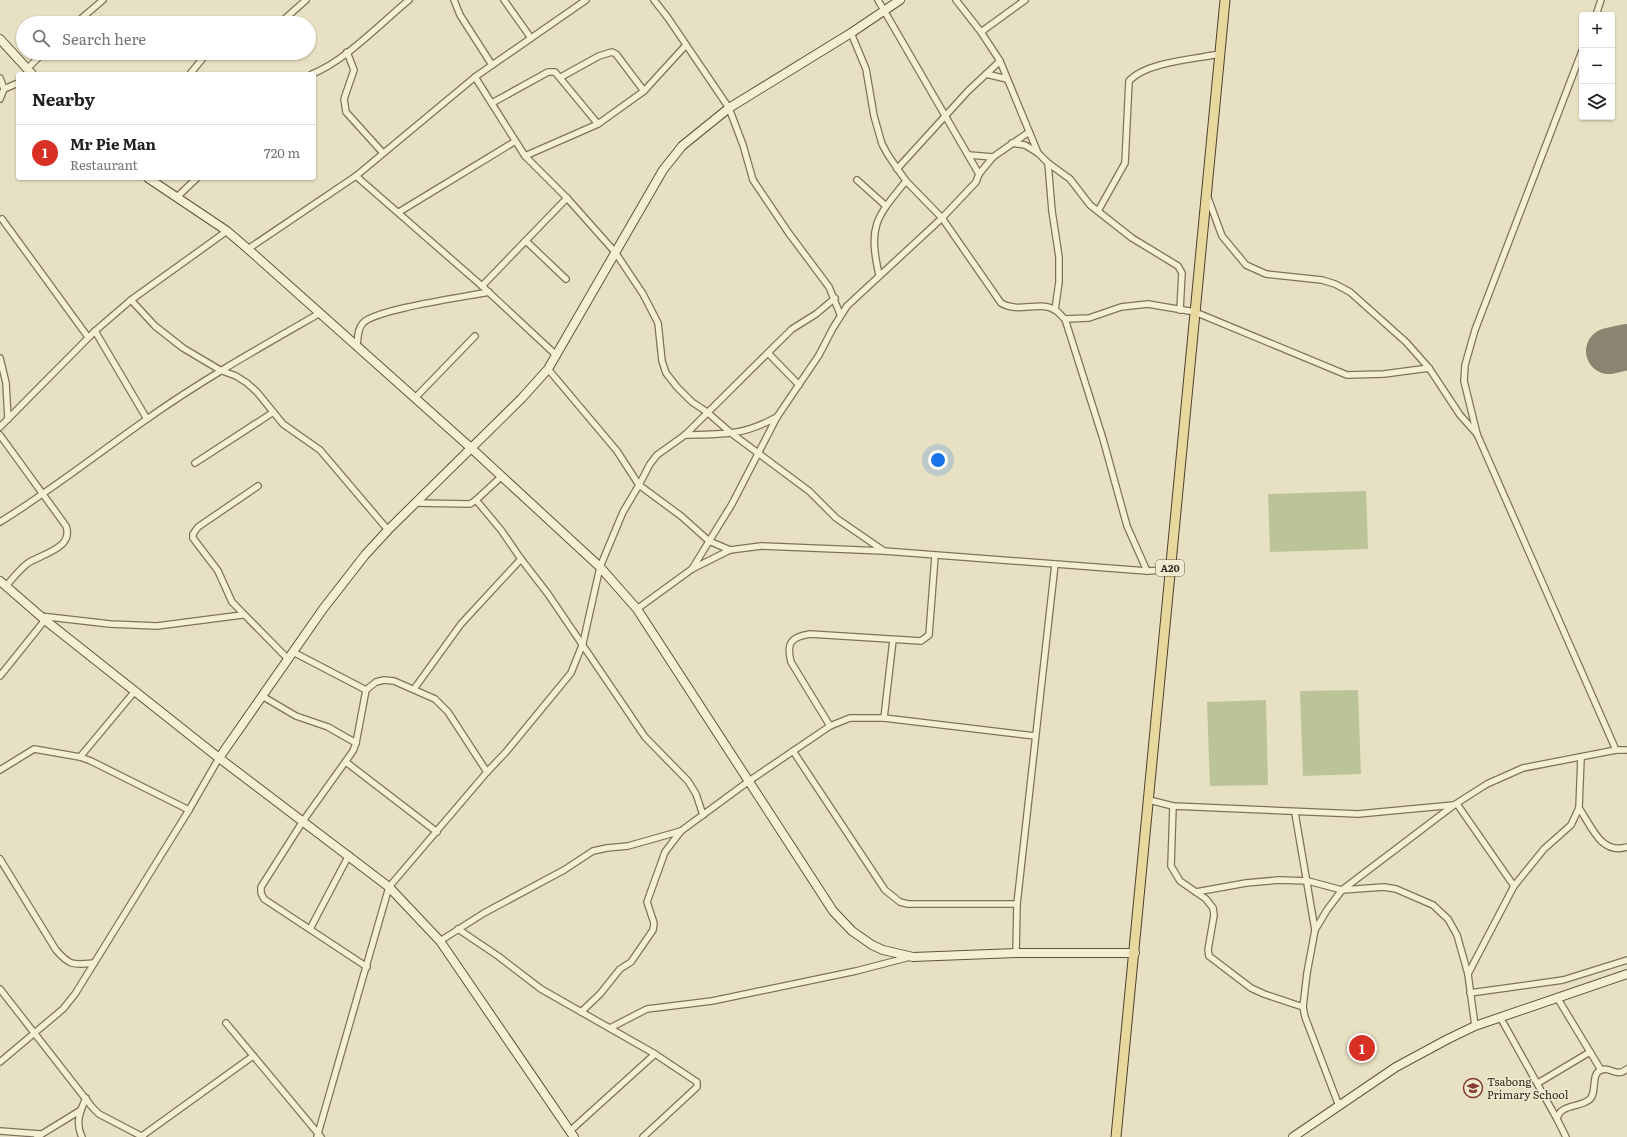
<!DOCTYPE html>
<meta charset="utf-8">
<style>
:root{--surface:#fff;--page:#f6f6f6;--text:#202124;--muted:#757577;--line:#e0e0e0;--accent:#d93025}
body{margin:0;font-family:Literata,serif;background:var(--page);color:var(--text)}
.controls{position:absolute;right:12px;top:12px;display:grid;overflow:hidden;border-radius:4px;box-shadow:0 1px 3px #0004}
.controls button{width:36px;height:36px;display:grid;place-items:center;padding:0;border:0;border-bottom:1px solid var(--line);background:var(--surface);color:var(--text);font:20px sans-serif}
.you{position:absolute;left:938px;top:460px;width:14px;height:14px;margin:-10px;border:3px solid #fff;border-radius:50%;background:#1a73e8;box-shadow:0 0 0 6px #1a73e833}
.badge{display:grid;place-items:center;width:26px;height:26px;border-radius:50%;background:var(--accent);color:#fff;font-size:13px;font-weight:700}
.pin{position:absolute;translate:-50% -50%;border:2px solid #fff;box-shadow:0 1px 4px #0006}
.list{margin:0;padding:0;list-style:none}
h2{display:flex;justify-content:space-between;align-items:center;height:52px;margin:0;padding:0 16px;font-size:17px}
h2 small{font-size:13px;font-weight:400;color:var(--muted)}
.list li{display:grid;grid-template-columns:26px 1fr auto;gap:12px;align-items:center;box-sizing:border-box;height:56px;padding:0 16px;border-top:1px solid var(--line)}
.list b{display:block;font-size:15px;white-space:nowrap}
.list p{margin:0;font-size:13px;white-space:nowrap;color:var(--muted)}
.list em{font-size:13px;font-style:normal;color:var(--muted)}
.icon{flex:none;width:22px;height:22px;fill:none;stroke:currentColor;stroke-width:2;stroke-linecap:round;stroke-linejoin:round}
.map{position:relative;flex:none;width:1627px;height:1137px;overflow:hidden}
.search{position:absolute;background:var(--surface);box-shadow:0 1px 3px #0004;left:16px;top:16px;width:300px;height:44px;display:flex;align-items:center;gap:10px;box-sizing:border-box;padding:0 14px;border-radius:22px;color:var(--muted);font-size:15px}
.panel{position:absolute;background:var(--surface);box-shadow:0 1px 3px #0004;left:16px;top:72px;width:300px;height:108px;border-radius:4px}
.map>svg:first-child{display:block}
.green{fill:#bac498}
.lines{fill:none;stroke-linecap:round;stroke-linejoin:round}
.runway{stroke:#8c8470;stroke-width:46}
.street-casing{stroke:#7f725c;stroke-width:8}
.secondary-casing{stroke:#61543f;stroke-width:10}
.primary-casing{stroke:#4d4130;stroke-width:11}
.street{stroke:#f4eed4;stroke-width:5.5}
.secondary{stroke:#f4eed4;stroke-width:8}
.primary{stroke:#e7d89e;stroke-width:9}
.labels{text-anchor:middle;stroke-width:3;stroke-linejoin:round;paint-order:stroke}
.shield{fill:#f0ead1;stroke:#6a6354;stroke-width:1}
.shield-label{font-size:10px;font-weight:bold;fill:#31291e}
.poi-label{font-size:11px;fill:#31291e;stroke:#f0ead1;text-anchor:start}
</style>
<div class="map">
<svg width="1627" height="1137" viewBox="0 0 1627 1137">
<rect width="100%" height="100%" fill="#e8e0c2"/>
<g class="green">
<path d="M1366,491L1368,549L1270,552L1268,494Z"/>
<path d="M1358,690L1361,774L1303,776L1300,691Z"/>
<path d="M1266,700L1268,785L1210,786L1207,702Z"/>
</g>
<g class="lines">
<path class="runway" d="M1609,351L1627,347"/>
<g class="street-casing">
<g id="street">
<path d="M454,0L460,15L492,65"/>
<path d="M504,0L531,38"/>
<path d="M654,0L668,18L729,108L743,145L753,180L788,232L829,287L840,314"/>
<path d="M878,0L979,174"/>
<path d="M956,0L981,32"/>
<path d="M1025,0L981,32L1000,61L1038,153L1048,163L1070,179L1090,205L1132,238L1178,266L1182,273L1180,310"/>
<path d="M1596,15L1601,0"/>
<path d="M76,23L103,0"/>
<path d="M280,23L306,0"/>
<path d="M851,33L866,69L874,116L882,144L888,155L906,181L942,218L1001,303C1019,314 1039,300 1055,310C1059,312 1061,316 1065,319L1103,439L1127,526L1147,571"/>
<path d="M1582,51L1475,330L1465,365L1464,381L1477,434L1616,750"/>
<path d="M347,52L354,70L344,99L346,112L383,153"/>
<path d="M27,69L43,53"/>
<path d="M190,74L207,53"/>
<path d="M312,74C345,61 381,23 409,0"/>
<path d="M986,74L1007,79"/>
<path d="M475,77L525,156L567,198L615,252L643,294L658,323L662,361L666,373L677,387L692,402L707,412L731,433L809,491L836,518L884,551"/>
<path d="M561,77L599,56L612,52L616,54L644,91"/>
<path d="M0,78L4,89L0,99"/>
<path d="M4,89L18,83"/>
<path d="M492,103L548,72H555L598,124"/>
<path d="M1012,143L1025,145L1038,153"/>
<path d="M969,155L993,157"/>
<path d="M525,156L598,124L644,91L686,45"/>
<path d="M1048,163L1052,211L1059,257V282L1055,310"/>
<path d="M897,169L968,91L1000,61"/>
<path d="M356,176L482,286L556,355"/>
<path d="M857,180L886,206"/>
<path d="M177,197L197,178"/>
<path d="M1208,198L1222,236L1246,265L1266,274L1322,280L1335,284L1350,292L1406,342L1429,368"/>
<path d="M1098,211L1125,163L1129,81C1146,62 1195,59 1220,54"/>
<path d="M399,212L514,142"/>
<path d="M2,219L88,337"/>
<path d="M526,241L566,279"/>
<path d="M248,249L356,176L475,77L586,0"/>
<path d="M879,275C868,225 876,218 906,181"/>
<path d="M482,286L567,198"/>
<path d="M131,300L155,326L183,348L220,370L236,376L247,383L257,392L283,424L320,450L388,530"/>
<path d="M1065,319L1089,318L1121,307L1148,304L1195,312L1347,375L1384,374L1429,368L1460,415L1477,434"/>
<path d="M95,331L147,419"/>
<path d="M357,347C358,339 357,329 363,323C376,309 465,297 489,292"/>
<path d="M768,353L799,385"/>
<path d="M0,358L6,383L8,419"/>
<path d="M415,398L475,336"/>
<path d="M0,427L95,331L131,300L227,231"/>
<path d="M0,435L66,526C74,548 42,554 28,563C20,569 13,578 6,586"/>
<path d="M685,435C723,434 742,436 777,417"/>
<path d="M195,463L272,413"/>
<path d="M258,486L198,527L193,534V538L218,571L232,602L288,659"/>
<path d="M476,500L501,530L521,559L548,594L645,737L688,781L696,794L703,815"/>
<path d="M415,503L470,504L476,500L502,476"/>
<path d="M0,522C52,490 97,454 147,419C202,380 261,347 320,313"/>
<path d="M730,550L709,541L681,516L639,485L650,464L657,455L685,435L792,329L816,314L835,298"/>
<path d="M692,569L732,504L777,417L819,355L833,328L847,306L942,218L976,182L979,174L993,157L1029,132"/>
<path d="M637,609L692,569L730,550L761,546L884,551L1147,571L1170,570"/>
<path d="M40,616L110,624L157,626L242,615"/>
<path d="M293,652L366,690L376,682L384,680L394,681L435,699L448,712L487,772"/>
<path d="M0,676L45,620"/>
<path d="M414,689L461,624L521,559"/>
<path d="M262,696L296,716L328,727L356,743L353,751L303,821L261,887V893L264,899L367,967"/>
<path d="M884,718L893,640"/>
<path d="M830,726L791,662C786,643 791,637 810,634L921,641L929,635L935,556"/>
<path d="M356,743L366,690"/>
<path d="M793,751L885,890L900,902L908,904H1017"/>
<path d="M80,757L135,691"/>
<path d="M346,762L437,832"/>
<path d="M0,770L34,749L80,757L91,761L189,810"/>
<path d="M1149,800L1173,806L1358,814L1454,805"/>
<path d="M1457,804L1514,886"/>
<path d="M1173,806L1171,866L1180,881L1206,899L1213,908L1214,915L1208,950L1209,956L1251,988L1264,994L1303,1007"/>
<path d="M1579,808C1592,827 1601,855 1627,847"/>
<path d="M1295,813L1315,930"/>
<path d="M0,859L56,950C70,966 73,965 94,963"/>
<path d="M1196,892L1246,883L1279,880L1308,881L1342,890L1384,887L1396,889L1433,905L1448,919L1457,935L1468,974L1475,1026"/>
<path d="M310,929L349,855"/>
<path d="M458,929L498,956L541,989L655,1054L697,1082V1087L643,1137"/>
<path d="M440,941L484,913L564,870L593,851L607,848L628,846L681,831L749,781L830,726L850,718H884L1035,736"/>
<path d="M1016,953L1017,904L1055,564"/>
<path d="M1468,974L1514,886L1544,849L1571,825L1579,808L1581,758"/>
<path d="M0,989L92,1107L99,1114L143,1137"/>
<path d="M1470,993L1563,980L1627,960"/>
<path d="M1558,999L1601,1070"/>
<path d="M581,1012L600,994L620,969L631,962L653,930L654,923L647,902L665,852L681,831"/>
<path d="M1500,1017L1557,1119"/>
<path d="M226,1023L321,1137"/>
<path d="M610,1028L647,1009L712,1001L856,971L910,957"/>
<path d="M0,1062L63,1009L75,994L189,810L219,758"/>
<path d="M1538,1083L1590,1052"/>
<path d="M1339,1106L1305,1017L1303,1007L1307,973L1315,930L1327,910L1342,890L1454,805L1487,784L1523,768L1616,750H1627"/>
<path d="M0,1131L40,1134"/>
<path d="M570,1131L655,1054"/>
<path d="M142,1136L253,1056"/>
<path d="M37,1137L81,1110"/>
<path d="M82,1137C75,1123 80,1111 86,1098"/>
<path d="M317,1137L389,887L487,772L506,752L571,673L583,643L600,567L623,512L639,485L617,451L548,369"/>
<path d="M1566,1137L1557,1119C1560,1104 1578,1108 1589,1100C1598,1093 1590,1074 1601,1070C1610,1066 1616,1078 1627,1069"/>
</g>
</g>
<g class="secondary-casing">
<g id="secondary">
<path d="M0,39L32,74"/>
<path d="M148,178L227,231L248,249L471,448L600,567L637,609L833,911L852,931L872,945L883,950L913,957L1016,953H1135"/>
<path d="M0,581L45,620L219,758L389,887L440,941L574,1137"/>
<path d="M219,758L323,609L365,555L388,530L522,398L548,369L663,170L682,146L729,108L851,33L900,0"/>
<path d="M1293,1137L1396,1067L1448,1039L1475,1026L1627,974"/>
</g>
</g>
<g class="primary-casing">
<path id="primary" d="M1116,1137L1225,0"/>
</g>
<use href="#street" class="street"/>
<use href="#secondary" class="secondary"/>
<use href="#primary" class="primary"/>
</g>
<defs>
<g id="school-ring" transform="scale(1)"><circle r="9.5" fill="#f0ead1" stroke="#873c33" stroke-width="1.5"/><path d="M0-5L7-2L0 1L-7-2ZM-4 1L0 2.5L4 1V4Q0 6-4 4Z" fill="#873c33"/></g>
</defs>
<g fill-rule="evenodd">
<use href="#school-ring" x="1473" y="1088"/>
</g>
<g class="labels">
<rect class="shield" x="1156" y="560" width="28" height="16" rx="3"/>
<g class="shield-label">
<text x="1170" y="572">A20</text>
</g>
<g class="poi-label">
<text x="1487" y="1086">Tsabong<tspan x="1487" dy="13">Primary School</tspan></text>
</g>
</g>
</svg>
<div class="controls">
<button>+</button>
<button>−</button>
<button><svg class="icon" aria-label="layers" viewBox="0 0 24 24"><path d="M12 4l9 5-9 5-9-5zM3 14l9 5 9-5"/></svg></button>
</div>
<div class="you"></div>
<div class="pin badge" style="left:1362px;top:1048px">1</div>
<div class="search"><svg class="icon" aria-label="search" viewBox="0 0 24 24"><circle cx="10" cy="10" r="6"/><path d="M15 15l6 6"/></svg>Search here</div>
<section class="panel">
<h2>Nearby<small></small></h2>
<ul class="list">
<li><span class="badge">1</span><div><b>Mr Pie Man</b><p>Restaurant</p></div><em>720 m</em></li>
</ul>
</section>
</div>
